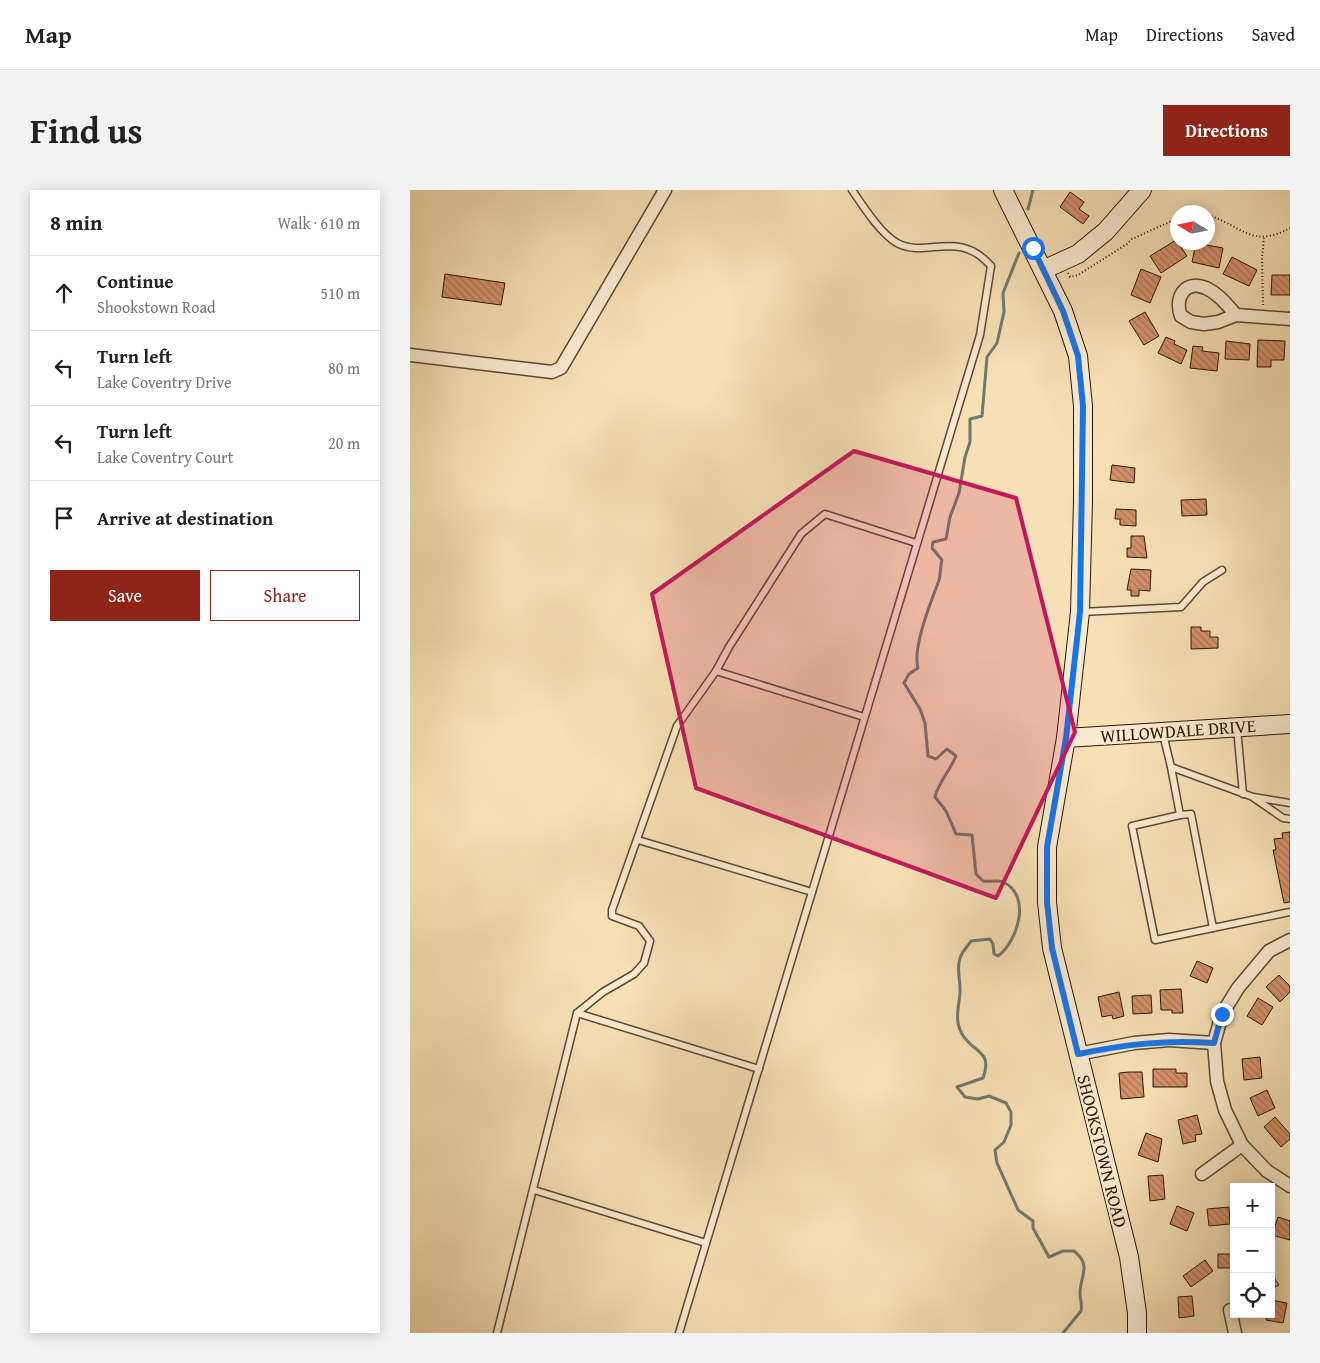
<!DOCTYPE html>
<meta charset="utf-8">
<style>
:root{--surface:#fff;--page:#f2f2f2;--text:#222;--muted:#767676;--line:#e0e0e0;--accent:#8f2418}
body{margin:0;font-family:"Gentium Book Plus",serif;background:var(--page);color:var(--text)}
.controls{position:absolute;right:15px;bottom:15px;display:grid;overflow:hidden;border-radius:0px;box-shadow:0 2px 12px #0003}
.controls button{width:45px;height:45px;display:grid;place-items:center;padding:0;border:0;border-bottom:1px solid var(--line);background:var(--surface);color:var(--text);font:25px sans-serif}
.compass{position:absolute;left:760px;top:15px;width:45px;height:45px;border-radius:50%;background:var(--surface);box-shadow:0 2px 12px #0003;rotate:280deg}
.stop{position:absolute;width:15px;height:15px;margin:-11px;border:4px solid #1a73e8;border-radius:50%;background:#fff}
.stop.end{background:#1a73e8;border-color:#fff;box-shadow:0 1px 5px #0008}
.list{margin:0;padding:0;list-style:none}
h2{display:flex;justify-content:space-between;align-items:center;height:65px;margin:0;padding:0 20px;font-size:21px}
h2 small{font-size:16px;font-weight:400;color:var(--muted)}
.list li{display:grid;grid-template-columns:32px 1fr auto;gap:15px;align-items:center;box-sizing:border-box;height:75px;padding:0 20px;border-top:1px solid var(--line)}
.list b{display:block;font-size:19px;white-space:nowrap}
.list p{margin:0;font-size:16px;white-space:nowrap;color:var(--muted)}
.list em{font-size:16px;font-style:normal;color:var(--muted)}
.actions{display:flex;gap:10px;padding:15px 20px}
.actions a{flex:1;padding:11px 0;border:1px solid var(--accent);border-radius:0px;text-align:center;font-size:18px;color:var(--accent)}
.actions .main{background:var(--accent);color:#fff}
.icon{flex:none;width:28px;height:28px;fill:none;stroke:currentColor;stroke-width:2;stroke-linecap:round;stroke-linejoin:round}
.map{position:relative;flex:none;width:880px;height:1143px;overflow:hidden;border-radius:0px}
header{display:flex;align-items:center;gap:30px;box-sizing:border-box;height:70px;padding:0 25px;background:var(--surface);border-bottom:1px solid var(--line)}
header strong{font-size:24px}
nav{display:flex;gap:28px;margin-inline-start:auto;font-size:18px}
.intro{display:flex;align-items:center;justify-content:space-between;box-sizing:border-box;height:120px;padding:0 30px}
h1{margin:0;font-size:35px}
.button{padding:12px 22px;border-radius:0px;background:var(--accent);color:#fff;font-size:18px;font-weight:700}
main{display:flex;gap:30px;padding:0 30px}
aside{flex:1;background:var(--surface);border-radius:0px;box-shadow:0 2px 12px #0003}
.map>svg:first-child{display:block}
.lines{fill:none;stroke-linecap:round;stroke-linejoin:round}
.stream{stroke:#6f7a6f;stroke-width:3}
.building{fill:url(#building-back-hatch);stroke:#291707}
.lane-casing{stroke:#5c4933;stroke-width:9}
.street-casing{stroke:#5c4933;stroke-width:15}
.secondary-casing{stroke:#291707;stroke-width:20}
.path{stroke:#291707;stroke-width:2;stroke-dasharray:1 2.5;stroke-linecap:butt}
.lane{stroke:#faebd0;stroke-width:6}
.street{stroke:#faebd0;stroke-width:12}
.secondary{stroke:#faebd0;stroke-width:18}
.route{stroke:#1a73e8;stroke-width:6}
.marked{fill:#c2185b;fill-opacity:0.2;stroke:#c2185b;stroke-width:4;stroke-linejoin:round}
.labels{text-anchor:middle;stroke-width:4.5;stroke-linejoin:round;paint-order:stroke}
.street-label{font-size:18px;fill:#291707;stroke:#faebd0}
</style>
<header>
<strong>Map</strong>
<nav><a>Map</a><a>Directions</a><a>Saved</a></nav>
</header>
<div class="intro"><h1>Find us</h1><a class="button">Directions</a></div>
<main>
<aside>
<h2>8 min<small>Walk · 610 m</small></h2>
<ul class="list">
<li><svg class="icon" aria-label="ahead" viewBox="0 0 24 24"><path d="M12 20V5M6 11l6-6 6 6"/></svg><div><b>Continue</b><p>Shookstown Road</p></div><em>510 m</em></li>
<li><svg class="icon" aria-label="left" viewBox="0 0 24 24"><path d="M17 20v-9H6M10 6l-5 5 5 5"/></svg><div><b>Turn left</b><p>Lake Coventry Drive</p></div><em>80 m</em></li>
<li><svg class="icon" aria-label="left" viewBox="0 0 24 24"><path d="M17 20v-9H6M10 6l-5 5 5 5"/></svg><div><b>Turn left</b><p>Lake Coventry Court</p></div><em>20 m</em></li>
<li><svg class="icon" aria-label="arrive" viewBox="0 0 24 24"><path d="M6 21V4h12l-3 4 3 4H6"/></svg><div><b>Arrive at destination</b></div></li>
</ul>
<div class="actions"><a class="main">Save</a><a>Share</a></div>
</aside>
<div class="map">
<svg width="880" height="1143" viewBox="0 0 880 1143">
<defs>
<pattern id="building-back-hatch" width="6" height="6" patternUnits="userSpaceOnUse" patternTransform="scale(1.25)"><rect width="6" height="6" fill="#d4916a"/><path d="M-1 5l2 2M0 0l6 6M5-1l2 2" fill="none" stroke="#ac7555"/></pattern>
</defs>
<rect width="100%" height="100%" fill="#f7e0b6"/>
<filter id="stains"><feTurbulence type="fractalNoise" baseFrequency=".004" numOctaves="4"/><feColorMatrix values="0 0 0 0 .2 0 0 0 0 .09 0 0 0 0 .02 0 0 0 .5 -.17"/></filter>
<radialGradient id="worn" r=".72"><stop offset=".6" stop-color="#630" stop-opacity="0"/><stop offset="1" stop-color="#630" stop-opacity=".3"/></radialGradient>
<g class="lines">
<g class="stream">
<path d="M618,19L623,0"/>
<path d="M609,63L593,103L594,122L587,153L577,167L572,226L560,229V252L555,267L549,303L540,327L536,349L523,352L522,358L532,370C530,377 531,386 528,393C521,412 502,458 508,478L499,484L494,493L510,519L515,533L518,566L526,569L537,559L546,566C540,581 529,591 525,607L536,621L546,644L562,645L566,684L573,691C579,692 588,690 593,692C622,705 608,751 588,766L584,764L583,754L580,749L561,751C557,757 552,762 550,768C546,780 551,791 550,803C549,817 544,830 552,844C564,864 583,860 573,888L547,897L555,907L568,909L579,906L596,913L601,922V935L594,952L585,960L587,973L608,1020L623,1031V1038L639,1067L653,1061H664C683,1076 669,1087 670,1105C671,1111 672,1115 671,1121L653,1143"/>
</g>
</g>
<g class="building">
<path d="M660,2L674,12L669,19L679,26L673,34L650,17Z"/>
<path d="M766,50L777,66L751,83L740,66Z"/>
<path d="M786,53L813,58L809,78L782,72Z"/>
<path d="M822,67L847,80L839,96L813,84Z"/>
<path d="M731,79L751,87L740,113L721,105Z"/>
<path d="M35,84L95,93L91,115L32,107Z"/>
<path d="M862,85H880V105H861Z"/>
<path d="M735,122L749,146L734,155L719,131Z"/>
<path d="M756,147L765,151L764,154L777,160L771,174L748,163Z"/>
<path d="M848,150L875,151L874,170H861V177H847Z"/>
<path d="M816,151L840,154L839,170L815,169Z"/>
<path d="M783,156L793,157L792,161L809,163L807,181L780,178Z"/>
<path d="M702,275L725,278L724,293L700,290Z"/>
<path d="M796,309L797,325L772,326L771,310Z"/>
<path d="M706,319L726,320V336L710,335V329H705Z"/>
<path d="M721,346H734L737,368L717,367V358H721Z"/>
<path d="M721,379L741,380L740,401L729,400V406H721V400H717Z"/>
<path d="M781,437H791V441H800V447H808V458L781,459Z"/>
<path d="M880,642V712L874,713L863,660H866L864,649L873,648L872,643Z"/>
<path d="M787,771L803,778L797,793L780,786Z"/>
<path d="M869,785L880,796V802L870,812L856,797Z"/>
<path d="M771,799L773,823H762V820H751L750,800Z"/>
<path d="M709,802L714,826L703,829L702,825L692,827L688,807Z"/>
<path d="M741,805L742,823L723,824L722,806Z"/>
<path d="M848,808L863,817L852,835L837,826Z"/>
<path d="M850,867L852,888L834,890L832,869Z"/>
<path d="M743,879H766V883H777V897H743Z"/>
<path d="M719,882H732L734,907L711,909L709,883Z"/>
<path d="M857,900L865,918L848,926L840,908Z"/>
<path d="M787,925L792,944L785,945L786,951L773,954L768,930Z"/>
<path d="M865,927L880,944V949L871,957L854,937Z"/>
<path d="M736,943L752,949L748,972L728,965Z"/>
<path d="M753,985L755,1009L740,1011L738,986Z"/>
<path d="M767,1016L784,1023L777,1041L760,1034Z"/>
<path d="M819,1017L820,1034L799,1036L797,1019Z"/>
<path d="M868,1027L880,1031V1050L862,1045Z"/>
<rect x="808" y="1064" width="16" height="14"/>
<path d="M795,1070L803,1081L781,1097L773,1086Z"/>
<path d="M861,1083L869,1095L861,1099Z"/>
<path d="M782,1106L784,1126L769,1128L768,1107Z"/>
<path d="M861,1110L877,1113L873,1133L856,1130L857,1124H861Z"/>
</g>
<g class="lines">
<g class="lane-casing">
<g id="lane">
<path d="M671,422L771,417L793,392L812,380"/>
<path d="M306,481L454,527"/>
<path d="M827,538L833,604"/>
<path d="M753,544L761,577L843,607L880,613"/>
<path d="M761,577L770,625L722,636L745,750L880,722"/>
<path d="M844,608L873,628L880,629"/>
<path d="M770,625L781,624L803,738"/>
<path d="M228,650L402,702"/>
<path d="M167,823L349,879"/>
<path d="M124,1000L296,1053"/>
<path d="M87,1143L167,823L193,802L224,784L234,773L240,751L229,736L202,726V720L267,536L306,481L319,457L391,344L415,324L506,353"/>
<path d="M269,1143L570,145L581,76C548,38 517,69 487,53C470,43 453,16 442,0"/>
</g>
</g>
<g class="street-casing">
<g id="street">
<path d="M826,125C817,115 809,104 796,98C775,89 764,108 771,126L781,132L794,134L808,132L826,125L880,129"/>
<path d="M0,165L142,182L151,178L255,0"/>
<path d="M880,750L859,761L828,798L812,824L804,853L807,891L815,920L832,955L857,981L880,996"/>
<path d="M668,864L724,853L759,850L804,853"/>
<path d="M792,984L832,955"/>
<path d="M820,1120L825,1143"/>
</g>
</g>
<g class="secondary-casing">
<g id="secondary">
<path d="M593,0L653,121L668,166L673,216V312L670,422L656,548L637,657V712L642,758L719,1067L727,1123V1143"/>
<path d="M633,80L668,64L696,41L732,0"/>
<path d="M656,548L880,534"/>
</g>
</g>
<g class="path">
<path d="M798,25C832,36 842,59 880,38"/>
<path d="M658,83L660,87L668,85L717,54L722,49L768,28"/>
<path d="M853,115L852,68L854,48"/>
</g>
<use href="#lane" class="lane"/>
<use href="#street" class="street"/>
<use href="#secondary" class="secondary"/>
</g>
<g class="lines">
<path class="route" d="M623,58L653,121L668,166L673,216L670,422L656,548L637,657V712L642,758L668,864C718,854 753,850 804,853L812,824"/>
</g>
<path class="marked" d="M444,261L606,308L665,542L586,708L286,598L242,404Z"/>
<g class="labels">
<g class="street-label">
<text transform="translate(768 541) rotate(-4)" y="6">WILLOWDALE DRIVE</text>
<text transform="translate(692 961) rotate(76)" y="6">SHOOKSTOWN ROAD</text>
</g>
</g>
<rect width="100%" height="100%" filter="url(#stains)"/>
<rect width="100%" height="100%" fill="url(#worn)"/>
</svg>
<div class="controls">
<button>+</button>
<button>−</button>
<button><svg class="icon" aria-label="locate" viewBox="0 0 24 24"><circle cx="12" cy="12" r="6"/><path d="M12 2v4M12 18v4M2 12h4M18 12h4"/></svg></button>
</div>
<svg class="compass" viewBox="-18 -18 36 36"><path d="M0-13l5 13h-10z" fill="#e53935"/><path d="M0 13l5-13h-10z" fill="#767676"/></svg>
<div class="stop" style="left:623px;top:58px"></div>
<div class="stop end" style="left:812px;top:824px"></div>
</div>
</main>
